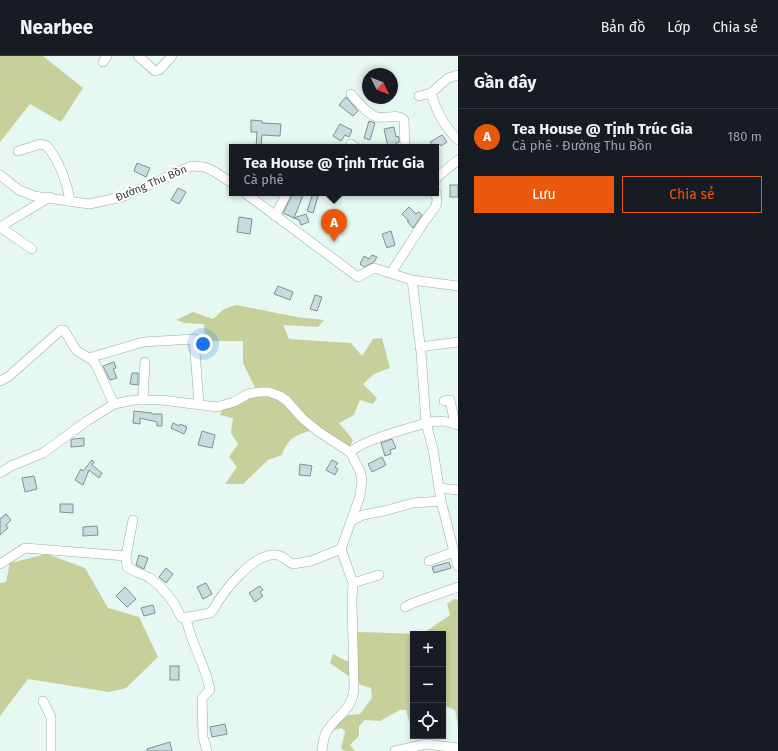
<!DOCTYPE html>
<html lang="vi">
<meta charset="utf-8">
<style>
:root{--surface:#171b24;--page:#20242c;--text:#f1f3f6;--muted:#9ea1a6;--line:#363941;--accent:#ea580c}
body{margin:0;font-family:"Fira Sans",sans-serif;background:var(--page);color:var(--text)}
.controls{position:absolute;right:12px;bottom:12px;display:grid;overflow:hidden;border-radius:0px;box-shadow:0 2px 6px #0003}
.controls button{width:36px;height:36px;display:grid;place-items:center;padding:0;border:0;border-bottom:1px solid var(--line);background:var(--surface);color:var(--text);font:20px sans-serif}
.compass{position:absolute;left:362px;top:12px;width:36px;height:36px;border-radius:50%;background:var(--surface);box-shadow:0 2px 6px #0003;rotate:133deg}
.you{position:absolute;left:203px;top:288px;width:14px;height:14px;margin:-10px;border:3px solid #fff;border-radius:50%;background:#1a73e8;box-shadow:0 0 0 6px #1a73e833}
.badge{display:grid;place-items:center;width:26px;height:26px;border-radius:50%;background:var(--accent);color:#fff;font-size:13px;font-weight:700}
.pin{position:absolute;translate:-50% -33px;filter:drop-shadow(0 1px 2px #0008)}
.pin::after{content:'';position:absolute;top:21px;width:14px;height:12px;background:inherit;clip-path:polygon(0 0,100% 0,50% 100%)}
.popup{position:absolute;left:229px;top:88px;width:210px;height:52px;box-sizing:border-box;display:grid;place-content:center;border-radius:0px;background:var(--surface);filter:drop-shadow(0 1px 3px #0005);font-size:13px;white-space:nowrap;color:var(--muted)}
.popup b{font-size:15px;color:var(--text)}
.popup::after{content:'';position:absolute;left:50%;top:100%;margin-left:-8px;border:8px solid transparent;border-top-color:var(--surface)}
.list{margin:0;padding:0;list-style:none}
h2{display:flex;justify-content:space-between;align-items:center;height:52px;margin:0;padding:0 16px;font-size:17px}
h2 small{font-size:13px;font-weight:400;color:var(--muted)}
.list li{display:grid;grid-template-columns:26px 1fr auto;gap:12px;align-items:center;box-sizing:border-box;height:56px;padding:0 16px;border-top:1px solid var(--line)}
.list b{display:block;font-size:15px;white-space:nowrap}
.list p{margin:0;font-size:13px;white-space:nowrap;color:var(--muted)}
.list em{font-size:13px;font-style:normal;color:var(--muted)}
.actions{display:flex;gap:8px;padding:12px 16px}
.actions a{flex:1;padding:9px 0;border:1px solid var(--accent);border-radius:0px;text-align:center;font-size:14px;color:var(--accent)}
.actions .main{background:var(--accent);color:#fff}
.icon{flex:none;width:22px;height:22px;fill:none;stroke:currentColor;stroke-width:2;stroke-linecap:round;stroke-linejoin:round}
.map{position:relative;flex:none;width:458px;height:695px;overflow:hidden}
header{display:flex;align-items:center;gap:24px;box-sizing:border-box;height:56px;padding:0 20px;background:var(--surface);border-bottom:1px solid var(--line)}
header strong{font-size:19px}
nav{display:flex;gap:22px;margin-inline-start:auto;font-size:14px}
main{display:flex}
aside{flex:1;background:var(--surface)}
.map>svg:first-child{display:block}
.green{fill:#c7d09b}
.building{fill:#c8dcdf;stroke:#7d9092}
.lines{fill:none;stroke-linecap:round;stroke-linejoin:round}
.minor-casing{stroke:#99aba5;stroke-width:10}
.minor{stroke:#fff;stroke-width:9}
.labels{text-anchor:middle;stroke-width:4;stroke-linejoin:round;paint-order:stroke}
.street-label{font-size:11px;fill:#353c3a;stroke:#fff}
</style>
<header>
<strong>Nearbee</strong>
<nav><a>Bản đồ</a><a>Lớp</a><a>Chia sẻ</a></nav>
</header>
<main>
<div class="map">
<svg width="458" height="695" viewBox="0 0 458 695">
<rect width="100%" height="100%" fill="#e5f8f2"/>
<g class="green">
<path d="M0,0H43L83,32L61,66L30,48L0,86Z"/>
<path d="M236,249L297,261L324,264L318,271L283,269L289,283L351,287L362,300L373,283L382,282L390,312L374,318L363,328L377,342L373,348L360,344L354,359L339,367L353,384L350,391L319,373C300,377 288,380 282,399L268,404L243,428H225L237,411L229,401L238,388L231,377L233,362L220,359L224,349L256,334L243,307V285H205L204,268L185,267L176,264L193,256L213,263L224,253Z"/>
<path d="M47,498L85,512L108,552L139,561L158,601L126,632L109,636L28,623L0,660V527L6,526L10,507Z"/>
<path d="M454,543L458,544V669L455,654L443,649V578H413V671H411L406,654H400L380,665L365,664L359,670V680L350,689L355,695H345L341,692L345,676L342,672L333,674L338,660L360,658L372,642L371,632L361,629L330,607L333,598L346,605H353L350,578L359,576L422,578L450,559L447,548Z"/>
</g>
<g class="building">
<path d="M346,41L358,55L353,60L339,49Z"/>
<path d="M251,64L262,65V67L281,68L280,80L262,79L261,91H256L257,76H251Z"/>
<path d="M369,65L375,67L370,84L364,82Z"/>
<path d="M340,68L352,74L349,81L345,79L341,85L333,80Z"/>
<path d="M394,71L396,81L398,80L399,83V86L396,87L398,91H388L384,73Z"/>
<path d="M442,79L447,86L441,90L440,88L437,91H434L430,86Z"/>
<path d="M137,107L150,112L146,121L134,115Z"/>
<rect x="450" y="129" width="8" height="12"/>
<path d="M178,132L186,136L179,148L171,144Z"/>
<path d="M293,137H304L294,162L283,157Z"/>
<path d="M313,137H319L313,157L307,155Z"/>
<path d="M409,151L416,158L419,156L422,159L413,172L407,165H409L402,158Z"/>
<path d="M306,158L309,166L301,169L299,164L294,162Z"/>
<path d="M239,161L252,163L250,178L237,176Z"/>
<path d="M391,175L395,189L387,192L382,178Z"/>
<path d="M372,199L377,201L374,206L364,211L360,208L364,200L369,203Z"/>
<path d="M278,230L293,236L290,244L274,238Z"/>
<path d="M315,239L322,241L317,255L310,253Z"/>
<path d="M114,306L116,312L113,313L117,322L110,324L103,310Z"/>
<path d="M132,317H138V329L130,328Z"/>
<path d="M134,355L152,357V358H162V370H157V366L140,362V368L133,367Z"/>
<path d="M173,367L179,370L180,368L187,371L184,378L171,372Z"/>
<path d="M202,375L215,379L212,392L198,389Z"/>
<path d="M84,382V390L71,391V384L73,383Z"/>
<path d="M392,383L396,392L390,394L391,398L385,400L381,387Z"/>
<path d="M382,401L386,409L372,416L368,408Z"/>
<path d="M92,404L94,406L92,409L102,417L99,422L89,414L83,429L75,424L81,413L83,415Z"/>
<path d="M332,404L338,407L335,411L338,413L335,419L326,414Z"/>
<path d="M300,408L312,410L310,420L299,419Z"/>
<path d="M34,420L37,433L25,436L22,422Z"/>
<path d="M60,448H73V457L60,456Z"/>
<path d="M6,458L11,464L6,469L8,472L0,479V463Z"/>
<path d="M97,470L98,479L83,480V471Z"/>
<path d="M139,499L148,502L144,513L136,509Z"/>
<path d="M449,506L451,512L434,517L432,511Z"/>
<path d="M166,512L173,518L166,527L159,521Z"/>
<path d="M206,527L212,538L203,543L197,531Z"/>
<path d="M260,530L263,534L260,536L263,540L255,546L249,537Z"/>
<path d="M125,531L136,543L127,551L116,540Z"/>
<path d="M153,549L155,557L144,560L141,552Z"/>
<rect x="170" y="610" width="9" height="14"/>
<path d="M225,668L227,678L212,681L210,671Z"/>
<path d="M170,686L172,695H147V693Z"/>
</g>
<g class="lines">
<g class="minor-casing">
<g id="minor">
<path d="M138,0L155,15L159,14L172,0"/>
<path d="M103,6L107,0"/>
<path d="M458,19L448,22L431,37C436,56 444,70 458,84"/>
<path d="M351,38C358,46 367,58 377,61C386,63 399,57 404,64L405,91"/>
<path d="M419,40L431,37"/>
<path d="M351,88L355,91"/>
<path d="M18,95L41,88L47,90C59,105 67,126 70,144"/>
<path d="M0,119L19,134L34,140L89,148L122,141L191,110L205,111L215,116L232,127"/>
<path d="M436,122L458,104"/>
<path d="M245,137L358,221L374,212L412,224L458,230"/>
<path d="M275,160L287,137"/>
<path d="M0,171L50,141"/>
<path d="M0,171L32,193"/>
<path d="M391,217L424,166L436,150L437,145L436,137"/>
<path d="M412,224L421,296L426,367L433,393L441,445L454,496L429,505"/>
<path d="M420,291L458,286"/>
<path d="M89,302L143,286L194,283L199,348"/>
<path d="M0,325L8,321L61,274H64L76,294L92,304L96,309L114,348"/>
<path d="M143,344L145,306"/>
<path d="M444,345L450,344L455,368"/>
<path d="M426,366L443,365L458,369"/>
<path d="M350,396C366,383 406,373 426,367"/>
<path d="M0,417L11,410L43,397L87,365L114,348L134,344H161L217,351L234,346L248,338L260,336H269L280,340L287,345L303,363L319,376L350,396L360,415L362,424L360,440L341,493"/>
<path d="M439,432L458,434"/>
<path d="M133,464L126,500L127,511C134,516 143,518 150,522C164,532 174,545 181,561L183,562L210,557L213,554C223,536 253,496 277,499C284,500 287,506 293,508L311,505L341,493L353,527L352,544L354,633C352,656 333,661 325,679C323,684 323,690 322,695"/>
<path d="M351,465L363,459L384,455L413,447L441,445"/>
<path d="M454,496L458,510"/>
<path d="M0,508L25,492L126,500"/>
<path d="M353,527L379,519"/>
<path d="M405,551L413,547L458,531"/>
<path d="M186,561C190,587 206,609 210,634L202,642L203,681L207,695"/>
<path d="M43,645L51,661V695"/>
<path d="M395,695L426,688L458,692"/>
</g>
</g>
<use href="#minor" class="minor"/>
</g>
<g class="labels">
<g class="street-label">
<text transform="translate(151 127) rotate(-23)" y="4">Đường Thu Bồn</text>
</g>
</g>
</svg>
<div class="controls">
<button>+</button>
<button>−</button>
<button><svg class="icon" aria-label="locate" viewBox="0 0 24 24"><circle cx="12" cy="12" r="6"/><path d="M12 2v4M12 18v4M2 12h4M18 12h4"/></svg></button>
</div>
<svg class="compass" viewBox="-18 -18 36 36"><path d="M0-13l5 13h-10z" fill="#e53935"/><path d="M0 13l5-13h-10z" fill="#9ea1a6"/></svg>
<div class="you"></div>
<div class="pin badge" style="left:334px;top:186px">A</div>
<div class="popup"><b>Tea House @ Tịnh Trúc Gia</b>Cà phê</div>
</div>
<aside>
<h2>Gần đây<small></small></h2>
<ul class="list">
<li><span class="badge">A</span><div><b>Tea House @ Tịnh Trúc Gia</b><p>Cà phê · Đường Thu Bồn</p></div><em>180 m</em></li>
</ul>
<div class="actions"><a class="main">Lưu</a><a>Chia sẻ</a></div>
</aside>
</main>
